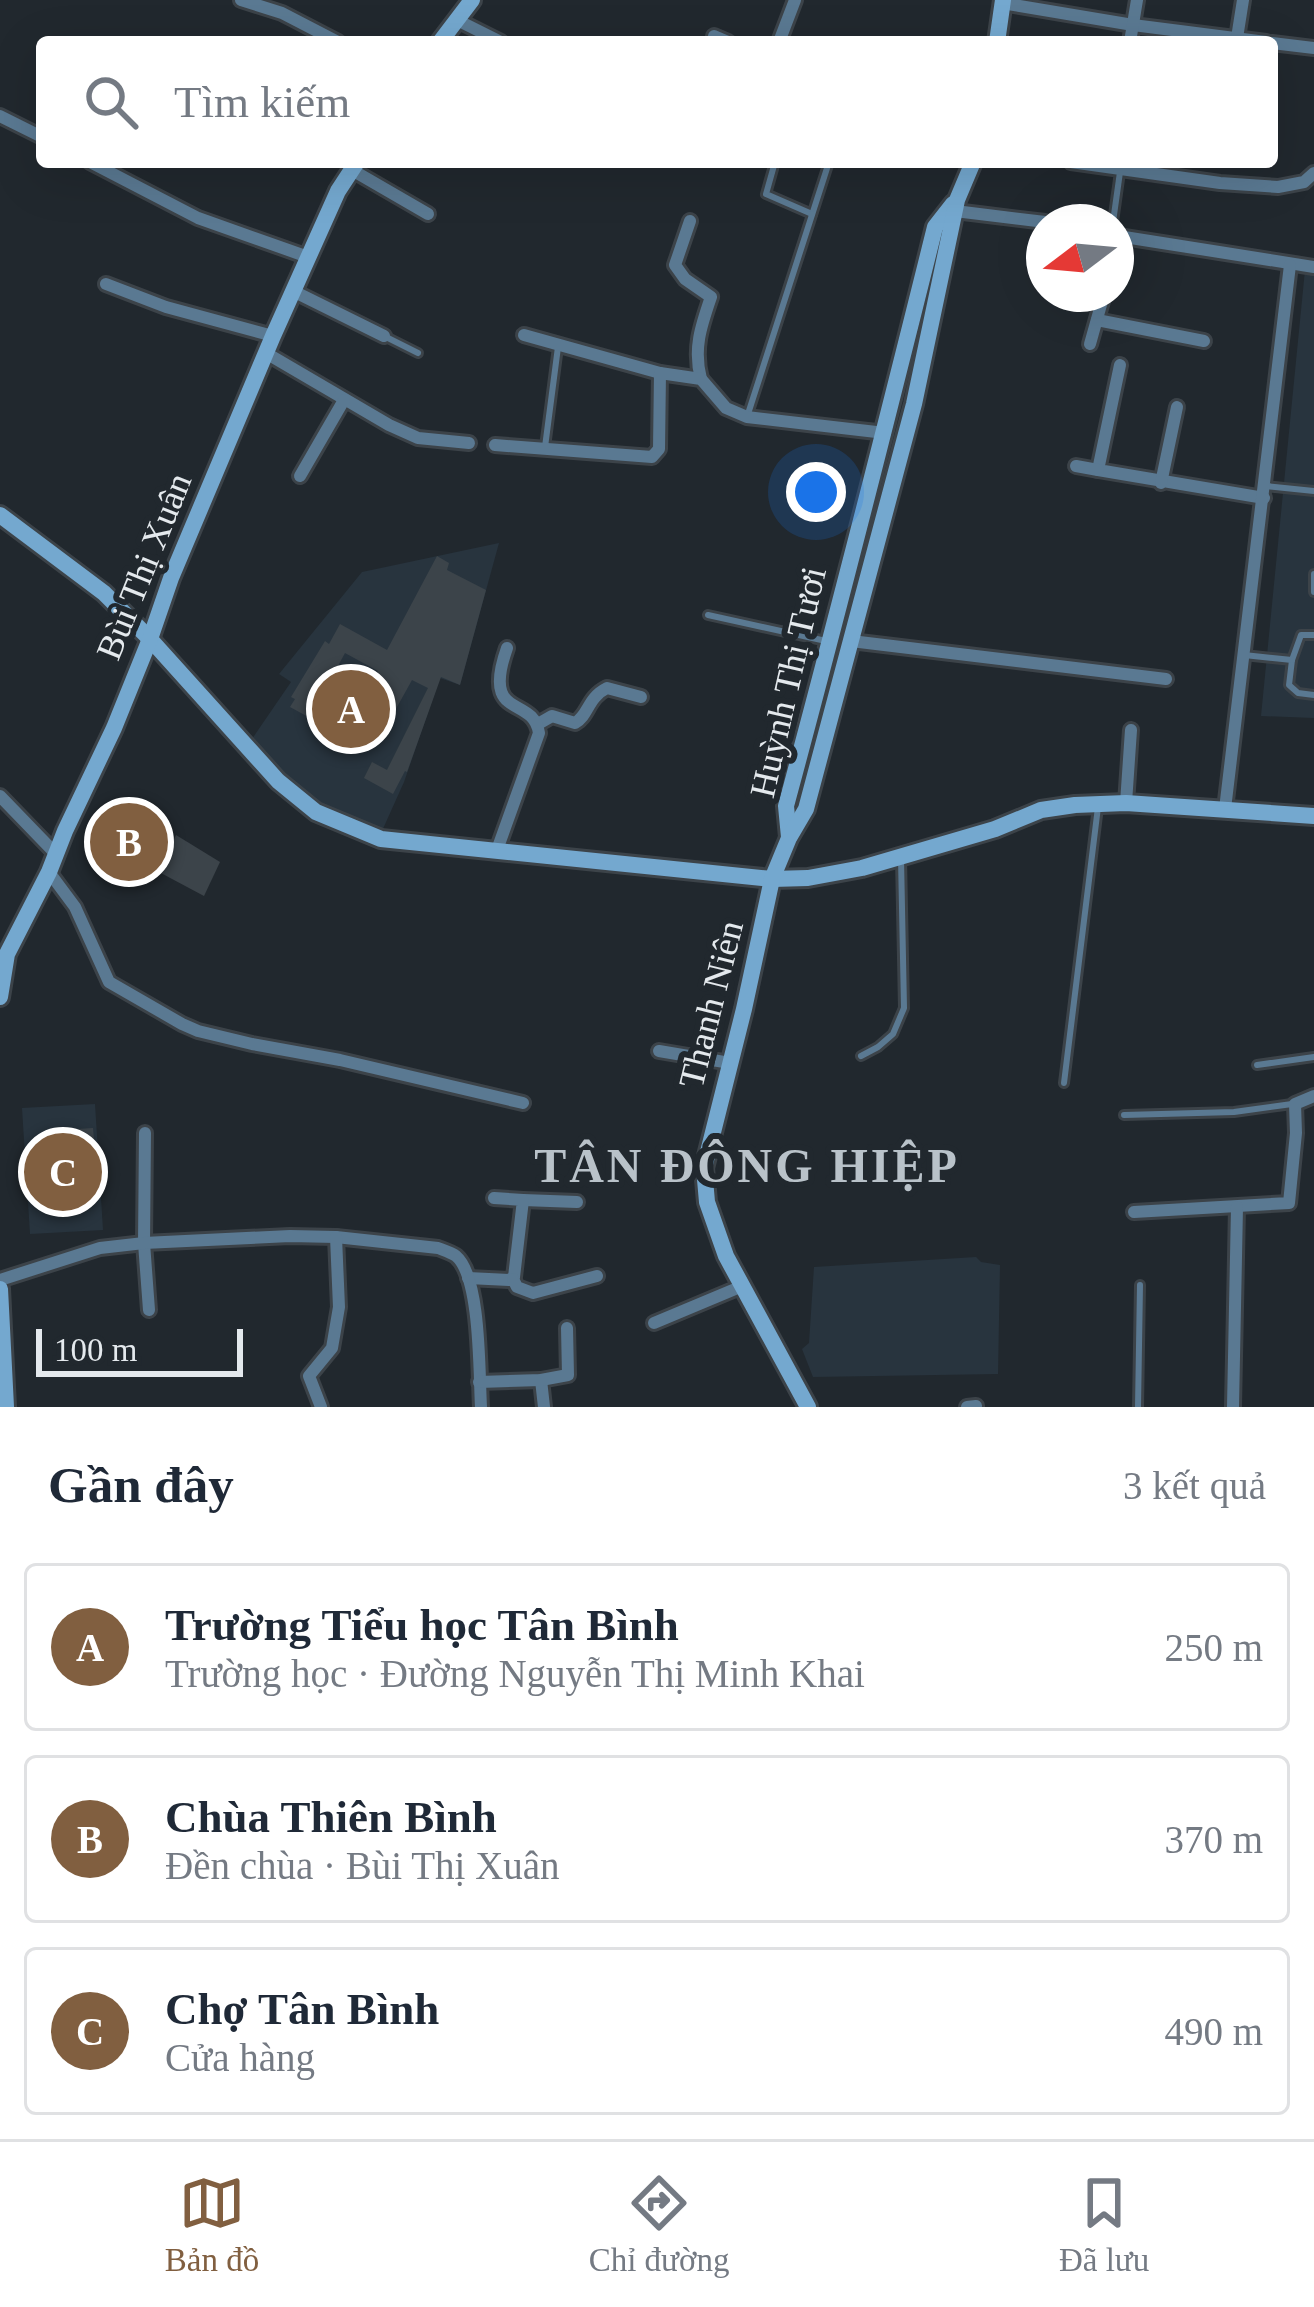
<!DOCTYPE html>
<html lang="vi">
<meta charset="utf-8">
<style>
:root{--surface:#fff;--page:#f6f6f7;--text:#1f2937;--muted:#747a83;--line:#e0e1e3;--accent:#815f40}
body{margin:0;font-family:Georgia,serif;background:var(--page);color:var(--text)}
.compass{position:absolute;left:1026px;top:204px;width:108px;height:108px;border-radius:50%;background:var(--surface);box-shadow:0 12px 48px #0002;rotate:254deg}
.scale{position:absolute;left:36px;bottom:30px;width:207px;box-sizing:border-box;padding-left:12px;border:6px solid #e4e9ed;border-top:0;font-size:33px;line-height:42px;white-space:nowrap;color:#e4e9ed;-webkit-text-stroke:9px #21282e;paint-order:stroke}
.you{position:absolute;left:816px;top:492px;width:42px;height:42px;margin:-30px;border:9px solid #fff;border-radius:50%;background:#1a73e8;box-shadow:0 0 0 18px #1a73e833}
.badge{display:grid;place-items:center;width:78px;height:78px;border-radius:50%;background:var(--accent);color:#fff;font-size:39px;font-weight:700}
.pin{position:absolute;translate:-50% -50%;border:6px solid #fff;box-shadow:0 3px 12px #0006}
.list{margin:0;padding:0;list-style:none}
h2{display:flex;justify-content:space-between;align-items:center;height:156px;margin:0;padding:0 48px;font-size:51px}
h2 small{font-size:39px;font-weight:400;color:var(--muted)}
.list li{display:grid;grid-template-columns:78px 1fr auto;gap:36px;align-items:center;box-sizing:border-box;height:168px;margin:0 24px 24px;padding:0 24px;border:3px solid var(--line);border-radius:12px}
.list b{display:block;font-size:45px;white-space:nowrap}
.list p{margin:0;font-size:39px;white-space:nowrap;color:var(--muted)}
.list em{font-size:39px;font-style:normal;color:var(--muted)}
.icon{flex:none;width:66px;height:66px;fill:none;stroke:currentColor;stroke-width:2;stroke-linecap:round;stroke-linejoin:round}
.map{position:relative;flex:none;width:1314px;height:1407px;overflow:hidden}
.search{position:absolute;background:var(--surface);box-shadow:0 12px 48px #0002;left:36px;right:36px;top:36px;height:132px;display:flex;align-items:center;gap:30px;box-sizing:border-box;padding:0 42px;border-radius:12px;color:var(--muted);font-size:45px}
.sheet{height:732px;background:var(--surface)}
nav{display:flex;justify-content:space-around;align-items:center;box-sizing:border-box;height:168px;border-top:3px solid var(--line);background:var(--surface);font-size:33px;color:var(--muted)}
nav a{display:grid;justify-items:center;gap:6px}
nav .on{color:var(--accent)}
.map>svg:first-child{display:block}
.built{fill:#28343e}
.building{fill:#3c444a}
.lines{fill:none;stroke-linecap:round;stroke-linejoin:round}
.lane-casing{stroke:#3c4349;stroke-width:12}
.street-casing{stroke:#3c4349;stroke-width:18}
.secondary-casing{stroke:#3c4349;stroke-width:22}
.lane{stroke:#5a7992;stroke-width:6}
.street{stroke:#5a7992;stroke-width:12}
.secondary{stroke:#74a8cf;stroke-width:16}
.labels{text-anchor:middle;stroke-width:12;stroke-linejoin:round;paint-order:stroke}
.street-label{font-size:36px;fill:#e4e9ed;stroke:#21282e}
.district-label{font-size:48px;font-weight:bold;letter-spacing:3px;fill:#b9c2c9;stroke:#21282e}
</style>
<div class="map">
<svg width="1314" height="1407" viewBox="0 0 1314 1407">
<rect width="100%" height="100%" fill="#21282e"/>
<g class="built">
<path d="M1305,270L1314,271V718L1261,716Z"/>
<path d="M499,543L460,685L440,678L404,782L382,831L320,805L283,775L252,739L291,682L279,674L362,572Z"/>
<path d="M95,1104L103,1230L30,1234L22,1108Z"/>
<path d="M976,1257L981,1262L1000,1265L998,1374L813,1377L802,1349L809,1343L814,1267Z"/>
</g>
<g class="building">
<path d="M437,556L449,563L447,570L486,590L460,685L441,677L407,772L405,771L393,794L364,778L372,762L387,770L428,688L412,680L377,743L357,732L367,713L357,708L378,671L345,653L325,690L337,696L321,724L290,707L295,699L291,697L325,641L329,644L340,624L387,650Z"/>
<path d="M176,835L220,862L204,896L159,872Z"/>
<path d="M93,1128L99,1196L53,1201L47,1131Z"/>
</g>
<g class="lines">
<g class="lane-casing">
<g id="lane">
<path d="M775,162L766,194L812,214"/>
<path d="M1113,222L1120,172"/>
<path d="M384,336L418,353"/>
<path d="M747,417L829,162"/>
<path d="M545,447L558,347"/>
<path d="M1266,486L1314,491"/>
<path d="M1314,574V592"/>
<path d="M708,615L826,641"/>
<path d="M1314,635H1301L1292,660L1289,685L1298,693L1314,695"/>
<path d="M1244,655L1292,660"/>
<path d="M861,1056L878,1047L893,1034L904,1008L901,858"/>
<path d="M1257,1065L1314,1057"/>
<path d="M1064,1083L1098,807"/>
<path d="M1124,1115L1234,1112L1292,1104"/>
<path d="M1138,1407L1140,1285"/>
</g>
</g>
<g class="street-casing">
<g id="street">
<path d="M241,0L282,13L338,42"/>
<path d="M1002,3L1133,25L1266,42"/>
<path d="M457,20L501,42"/>
<path d="M714,36L728,42"/>
<path d="M1237,38L1243,0"/>
<path d="M779,42L795,0"/>
<path d="M1130,42L1137,0"/>
<path d="M1272,43L1314,48"/>
<path d="M0,116L42,137"/>
<path d="M90,162L198,218L308,257"/>
<path d="M1071,162L1220,183L1278,187L1304,182L1314,173"/>
<path d="M352,170L428,214"/>
<path d="M955,211L1045,222"/>
<path d="M690,221L675,265L685,279L711,297C701,326 693,349 701,379"/>
<path d="M1118,236L1314,267"/>
<path d="M106,284L166,307L273,336"/>
<path d="M293,291L384,336"/>
<path d="M1097,320L1204,341"/>
<path d="M524,335L660,373"/>
<path d="M1090,344L1104,294"/>
<path d="M266,353L389,425L418,438L469,443"/>
<path d="M1120,365L1098,470L1264,498"/>
<path d="M495,445L652,457L659,449L660,373L701,379L726,408L747,417L885,433"/>
<path d="M1076,466L1098,470"/>
<path d="M300,476L344,400"/>
<path d="M1161,483L1177,407"/>
<path d="M851,641L1166,679"/>
<path d="M538,724L552,716L575,723C589,715 587,698 607,688L641,697"/>
<path d="M0,796L56,854"/>
<path d="M1126,803L1131,730"/>
<path d="M1225,809L1290,265"/>
<path d="M497,850L539,733C533,694 481,722 507,648"/>
<path d="M49,872L75,907L109,982L182,1024L198,1031L252,1044L340,1060L523,1103"/>
<path d="M659,1051L730,1063"/>
<path d="M145,1133L144,1243L149,1310"/>
<path d="M523,1200L577,1202"/>
<path d="M1134,1212L1289,1203L1296,1133L1295,1104L1314,1096"/>
<path d="M468,1278L509,1280L514,1277L523,1200L494,1198"/>
<path d="M513,1279L517,1287L533,1293L597,1276"/>
<path d="M0,1280L100,1248L144,1243L290,1236L336,1237L438,1248C443,1250 452,1253 456,1256C481,1277 479,1374 481,1407"/>
<path d="M654,1323L740,1287"/>
<path d="M541,1380L544,1407"/>
<path d="M479,1382L541,1380L568,1375L567,1328"/>
<path d="M321,1407L309,1376L332,1348L339,1307L336,1237"/>
<path d="M967,1407L976,1406"/>
<path d="M1233,1407L1237,1207"/>
</g>
</g>
<g class="secondary-casing">
<g id="secondary">
<path d="M440,42L472,0"/>
<path d="M997,42L1003,0"/>
<path d="M0,515L104,593L150,639L278,781L316,812L381,839L772,879L808,878L862,868L995,829L1041,810L1075,805L1126,803L1314,816"/>
<path d="M789,837L786,806C838,613 887,420 935,227L953,204"/>
<path d="M0,997L7,954L49,872L65,831L114,728L150,639L171,578L273,336L338,191L357,162"/>
<path d="M0,1289L6,1407"/>
<path d="M808,1407L726,1256L707,1202L704,1168L744,1009L772,879L789,838L806,809L914,404L957,200L973,162"/>
</g>
</g>
<use href="#lane" class="lane"/>
<use href="#street" class="street"/>
<use href="#secondary" class="secondary"/>
</g>
<g class="labels">
<g class="street-label">
<text transform="translate(143 566) rotate(-68)" y="13">Bùi Thị Xuân</text>
<text transform="translate(787 682) rotate(-77)" y="13">Huỳnh Thị Tươi</text>
<text transform="translate(710 1004) rotate(-76)" y="13">Thanh Niên</text>
</g>
<g class="district-label">
<text x="747" y="1182">TÂN ĐÔNG HIỆP</text>
</g>
</g>
</svg>
<svg class="compass" viewBox="-18 -18 36 36"><path d="M0-13l5 13h-10z" fill="#e53935"/><path d="M0 13l5-13h-10z" fill="#747a83"/></svg>
<div class="scale">100 m</div>
<div class="you"></div>
<div class="pin badge" style="left:351px;top:709px">A</div>
<div class="pin badge" style="left:129px;top:842px">B</div>
<div class="pin badge" style="left:63px;top:1172px">C</div>
<div class="search"><svg class="icon" aria-label="search" viewBox="0 0 24 24"><circle cx="10" cy="10" r="6"/><path d="M15 15l6 6"/></svg>Tìm kiếm</div>
</div>
<section class="sheet">
<h2>Gần đây<small>3 kết quả</small></h2>
<ul class="list">
<li><span class="badge">A</span><div><b>Trường Tiểu học Tân Bình</b><p>Trường học · Đường Nguyễn Thị Minh Khai</p></div><em>250 m</em></li>
<li><span class="badge">B</span><div><b>Chùa Thiên Bình</b><p>Đền chùa · Bùi Thị Xuân</p></div><em>370 m</em></li>
<li><span class="badge">C</span><div><b>Chợ Tân Bình</b><p>Cửa hàng</p></div><em>490 m</em></li>
</ul>
</section>
<nav>
<a class="on"><svg class="icon" aria-label="map" viewBox="0 0 24 24"><path d="M3 6l6-2 6 2 6-2v14l-6 2-6-2-6 2zM9 4v14M15 6v14"/></svg>Bản đồ</a>
<a><svg class="icon" aria-label="directions" viewBox="0 0 24 24"><path d="M12 3l9 9-9 9-9-9zM9 14v-3h6M13 9l2 2-2 2"/></svg>Chỉ đường</a>
<a><svg class="icon" aria-label="saved" viewBox="0 0 24 24"><path d="M7 4h10v16l-5-4-5 4z"/></svg>Đã lưu</a>
</nav>
